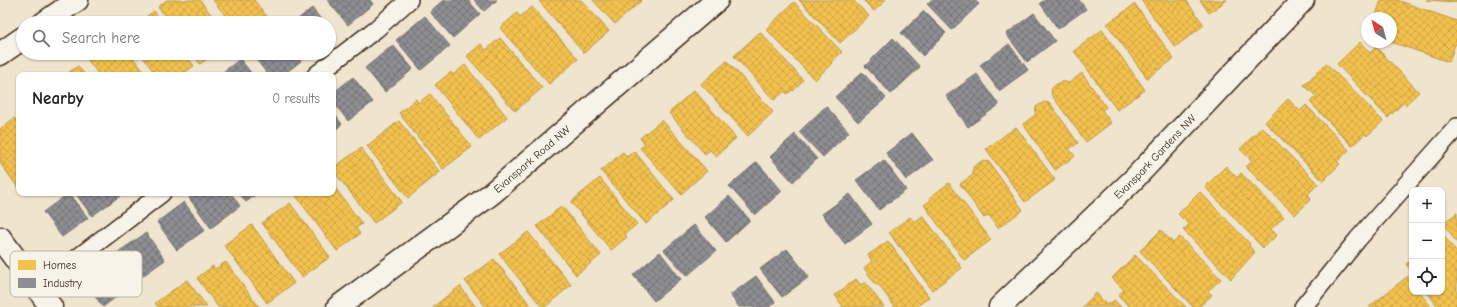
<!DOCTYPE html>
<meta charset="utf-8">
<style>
:root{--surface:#fff;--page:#f6f6f6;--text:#202124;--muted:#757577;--line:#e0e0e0}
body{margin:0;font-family:"Comic Neue",sans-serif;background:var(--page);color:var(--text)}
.controls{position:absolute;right:12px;bottom:12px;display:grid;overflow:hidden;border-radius:8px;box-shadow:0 1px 3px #0004}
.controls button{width:36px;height:36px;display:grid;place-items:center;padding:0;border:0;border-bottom:1px solid var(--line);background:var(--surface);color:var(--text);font:20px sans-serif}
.compass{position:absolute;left:1361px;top:12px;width:36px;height:36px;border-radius:50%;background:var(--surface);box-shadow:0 1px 3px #0004;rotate:324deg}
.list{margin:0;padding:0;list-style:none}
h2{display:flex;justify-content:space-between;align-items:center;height:52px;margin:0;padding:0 16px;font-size:17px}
h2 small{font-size:13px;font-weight:400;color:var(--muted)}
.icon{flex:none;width:22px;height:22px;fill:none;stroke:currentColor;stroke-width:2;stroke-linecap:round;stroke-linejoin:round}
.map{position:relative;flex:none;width:1457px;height:307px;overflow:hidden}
.search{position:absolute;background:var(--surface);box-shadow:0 1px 3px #0004;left:16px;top:16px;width:320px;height:44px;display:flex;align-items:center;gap:10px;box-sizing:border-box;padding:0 14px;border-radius:22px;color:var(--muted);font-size:15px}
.panel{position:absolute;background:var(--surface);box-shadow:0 1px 3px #0004;left:16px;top:72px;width:320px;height:124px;border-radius:8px}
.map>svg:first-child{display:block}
.homes{fill:url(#homes-cross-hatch);stroke:#bb9440}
.industry{fill:url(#industry-cross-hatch);stroke:#746f6f}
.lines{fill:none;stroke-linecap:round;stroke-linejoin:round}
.service-casing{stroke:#3b2a1e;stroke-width:20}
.minor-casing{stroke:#3b2a1e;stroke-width:25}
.service{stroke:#f7f3e8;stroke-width:17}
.minor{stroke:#f7f3e8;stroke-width:22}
.labels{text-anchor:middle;stroke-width:4;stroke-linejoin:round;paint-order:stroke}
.street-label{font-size:11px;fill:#3b2a1e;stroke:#f7f3e8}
.key{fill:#f7f3e8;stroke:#bfb7ab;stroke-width:1}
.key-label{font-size:11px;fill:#3b2a1e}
</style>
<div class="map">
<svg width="1457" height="307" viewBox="0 0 1457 307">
<defs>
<pattern id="homes-cross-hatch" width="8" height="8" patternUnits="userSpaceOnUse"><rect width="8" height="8" fill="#f2c14e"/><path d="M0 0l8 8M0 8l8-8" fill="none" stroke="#d0a644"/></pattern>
<pattern id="industry-cross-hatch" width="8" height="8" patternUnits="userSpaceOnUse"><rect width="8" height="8" fill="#8d8d92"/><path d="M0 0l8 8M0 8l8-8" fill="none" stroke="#747377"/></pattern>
</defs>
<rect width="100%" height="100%" fill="#efe4ce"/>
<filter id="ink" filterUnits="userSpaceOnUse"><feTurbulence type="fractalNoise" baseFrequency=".025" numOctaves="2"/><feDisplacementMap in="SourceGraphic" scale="8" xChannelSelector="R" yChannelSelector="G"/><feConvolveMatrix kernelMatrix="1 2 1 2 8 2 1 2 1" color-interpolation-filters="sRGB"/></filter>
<g filter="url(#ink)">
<g class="homes">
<path d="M167,0H200L217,23H170L158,7Z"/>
<path d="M213,0H254L269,19L264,23H250L247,19L241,23H231Z"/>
<path d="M540,0H581L609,31L584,53L539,1Z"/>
<path d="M593,0H642L615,24Z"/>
<path d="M799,0H853L869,16L840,43Z"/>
<path d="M863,0H886L874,11Z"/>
<path d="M1141,0H1186L1204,25L1175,47Z"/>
<path d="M1200,0H1227L1209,13Z"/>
<path d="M1381,0H1397L1457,21V45L1455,44L1449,62L1391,42V18H1375Z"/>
<path d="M1426,0H1457V2Z"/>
<path d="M794,2L842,52L831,62L832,63L815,80L766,29Z"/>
<path d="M1135,4L1174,59L1147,78L1107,24Z"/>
<path d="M532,7L578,59L549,84L500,28L517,13L520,17Z"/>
<path d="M154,11L163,23H138Z"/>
<path d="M1102,30L1145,90L1117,110L1074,51Z"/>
<path d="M760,32L803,80L793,91L792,90L787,94L785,91L774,100L734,56Z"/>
<path d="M500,38L542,88L515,111L467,56L481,44L486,50Z"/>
<path d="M1360,42L1370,53L1376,47L1419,92L1405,105L1403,103L1388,118L1337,64Z"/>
<path d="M96,53H130L146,75H99L87,59Z"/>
<path d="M140,53H184L194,66L181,75H156Z"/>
<path d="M192,53H215L200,64Z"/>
<path d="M727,61L773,112L748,136L701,84Z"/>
<path d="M1326,63L1383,121L1367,136L1365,134L1352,146L1310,102L1316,96L1304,85Z"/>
<path d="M465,65L507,117L479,140L435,85L451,72L453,75Z"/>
<path d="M78,66L85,75H65Z"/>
<path d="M1082,73L1106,107L1102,110L1111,123L1086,142L1051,94L1052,88L1061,81L1069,83Z"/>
<path d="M694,90L736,138L716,156L710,150L705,154L669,113Z"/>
<path d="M430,94L472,147L443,169L399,113L416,99L418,103Z"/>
<path d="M1288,99L1300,111L1306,105L1349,150L1337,162L1340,164L1323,181L1265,122Z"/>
<path d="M1044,102L1050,103L1078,143L1069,149L1075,156L1055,170L1023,124L1035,115L1036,107Z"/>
<path d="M14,118L19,124V189L0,163V129Z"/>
<path d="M662,120L707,171L681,194L640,148L645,144L640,138Z"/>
<path d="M399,121L440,172L408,198L367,146Z"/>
<path d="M1016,127L1055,180L1025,202L986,149Z"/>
<path d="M1262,127L1318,184L1308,194L1311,199L1295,215L1246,167L1252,161L1240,149Z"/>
<path d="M361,148L402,202L374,223L333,170V168Z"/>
<path d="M634,151L674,200L646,224L601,171L623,152L627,157Z"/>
<path d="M982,161L989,162L1023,210L998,228L989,215L984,218L960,184L973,175V167Z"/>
<path d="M1226,166L1237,178L1241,173L1284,217L1271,229L1277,235L1263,248L1205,187Z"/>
<path d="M600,178L637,224L625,234L627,237L611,250L571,202Z"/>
<path d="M949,183L991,240L964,260L924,205L931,200L929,198Z"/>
<path d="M333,185L362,224L356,228L360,234L337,251L296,196L300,193H333Z"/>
<path d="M1200,192L1250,244L1249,246L1255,252L1231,279L1183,230L1189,225L1178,214Z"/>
<path d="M290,203L330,257L302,277L262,223Z"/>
<path d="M562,206L601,255L576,275L537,226Z"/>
<path d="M1457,213V243L1443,223Z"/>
<path d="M923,216L962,268L932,290L900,246L899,247L889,232L910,217L914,222Z"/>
<path d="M252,225L294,283L267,303L224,245Z"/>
<path d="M1161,230L1173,243L1180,237L1221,279L1208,291L1212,295L1199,307H1193L1140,251Z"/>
<path d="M528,232L571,285L545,307H542L499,254Z"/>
<path d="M1442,233L1457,253V307H1438L1427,292H1442Z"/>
<path d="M888,241L929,297L916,307H895L878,284L876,285L864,268L872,261L868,255Z"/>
<path d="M1135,255L1186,307H1130L1118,295L1124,290L1112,278Z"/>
<path d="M494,259L532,307H486L465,281Z"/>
<path d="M1412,260V272L1406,264Z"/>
<path d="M226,262L259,307H218L197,278L213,266L215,269Z"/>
<path d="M1408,276L1412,281V292H1420L1431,307H1369Z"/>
<path d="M856,279L861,285L865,282L884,307H843L835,295Z"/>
<path d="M187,280L207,307H158L155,303Z"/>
<path d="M460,286L476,307H433Z"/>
<path d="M1096,293L1108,305L1114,300L1121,307H1082Z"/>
</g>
<g class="industry">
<path d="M327,0H370L373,4L348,25Z"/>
<path d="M443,0H468L480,14L453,38L430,12Z"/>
<path d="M474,0H497L484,11Z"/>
<path d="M931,0H974L979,4L952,30L927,4Z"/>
<path d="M1045,0H1079L1086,9L1058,29L1040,3Z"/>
<path d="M312,8L324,23H293Z"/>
<path d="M924,11L946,33L923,56L901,33Z"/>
<path d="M1034,13L1055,41L1027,62L1006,34Z"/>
<path d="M425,16L450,46L421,70L396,40Z"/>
<path d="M893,38L920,67L891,94L865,66Z"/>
<path d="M1009,44L1028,70L999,91L980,65Z"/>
<path d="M393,45L413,69L385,92L365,68Z"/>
<path d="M253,53H295L301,61L283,75H268L252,54Z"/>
<path d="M240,59L253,75H219Z"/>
<path d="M862,72L886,98L858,122L835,97Z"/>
<path d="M977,74L999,105L968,127L946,96Z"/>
<path d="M353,77L373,102L348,121L333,102V93Z"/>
<path d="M826,106L849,132L823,157L799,132Z"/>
<path d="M333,112L342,124L333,132Z"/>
<path d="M912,133L933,160L906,180L886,153Z"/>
<path d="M795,134L817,159L793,182L770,157Z"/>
<path d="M884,160L906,190L879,210L856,180Z"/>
<path d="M757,162L782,191L755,215L729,186Z"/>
<path d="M69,193L88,218L62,237L43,212Z"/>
<path d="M75,193H118L120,196L92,216Z"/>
<path d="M195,193H231L240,206L211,228L189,198Z"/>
<path d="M239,193H258L246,202Z"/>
<path d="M850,194L872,224L845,244L822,214Z"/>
<path d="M729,196L750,220L726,242L705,217Z"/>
<path d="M184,202L205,230L177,250L157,222Z"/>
<path d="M694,225L716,251L687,276L664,250Z"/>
<path d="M146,233L165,260L137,280L118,252Z"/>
<path d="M787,249L809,277L782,297L760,269Z"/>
<path d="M660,252L681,279L654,301L633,275Z"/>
<path d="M112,256L133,284L103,307L82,279Z"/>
<path d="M756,276L775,302L769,307H739L730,295Z"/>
</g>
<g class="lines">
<g class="service-casing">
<g id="service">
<path d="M316,75L376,29L409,0"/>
<path d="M37,289L162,193"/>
<path d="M1303,307L1358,239L1457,127"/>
</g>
</g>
<g class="minor-casing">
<g id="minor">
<path d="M44,23L77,0"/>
<path d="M0,54L23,38"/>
<path d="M0,238L51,307"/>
<path id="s1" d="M338,307L491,194L717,0"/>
<path id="s2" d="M1000,307L1133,180L1303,0"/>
</g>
</g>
<use href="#service" class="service"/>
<use href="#minor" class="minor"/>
</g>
</g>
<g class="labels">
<g class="street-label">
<text dy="4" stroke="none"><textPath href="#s2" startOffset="216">Evanspark Gardens NW</textPath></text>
<text dy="4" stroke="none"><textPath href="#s1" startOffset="244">Evanspark Road NW</textPath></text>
</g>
</g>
<rect x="10" y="251" width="132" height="46" rx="6" class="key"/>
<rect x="18" y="260" width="18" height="10" fill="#f2c14e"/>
<rect x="18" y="278" width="18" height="10" fill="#8d8d92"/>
<g class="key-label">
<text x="43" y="269">Homes</text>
<text x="43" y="287">Industry</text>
</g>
</svg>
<div class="controls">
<button>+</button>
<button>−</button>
<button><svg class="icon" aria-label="locate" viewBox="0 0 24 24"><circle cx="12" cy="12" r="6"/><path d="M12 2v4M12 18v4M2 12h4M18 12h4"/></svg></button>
</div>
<svg class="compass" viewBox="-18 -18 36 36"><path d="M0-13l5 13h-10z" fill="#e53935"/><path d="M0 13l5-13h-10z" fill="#757577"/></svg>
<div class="search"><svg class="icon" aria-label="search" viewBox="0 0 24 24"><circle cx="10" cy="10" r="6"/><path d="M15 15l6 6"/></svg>Search here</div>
<section class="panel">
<h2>Nearby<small>0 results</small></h2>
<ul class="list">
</ul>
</section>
</div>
